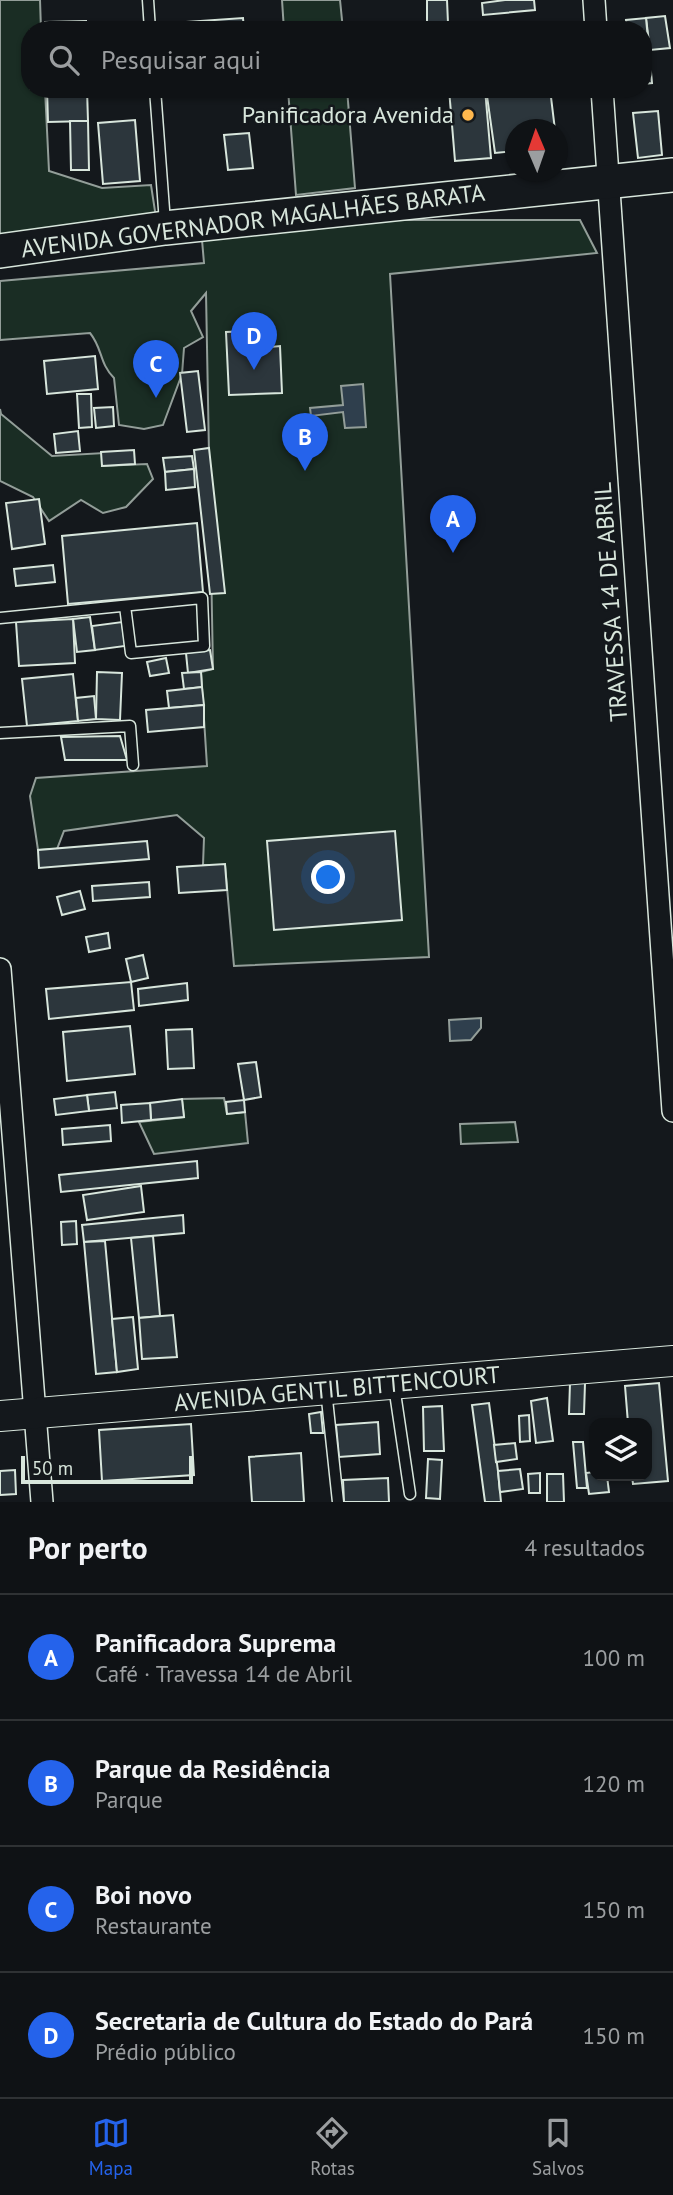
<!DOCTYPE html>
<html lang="pt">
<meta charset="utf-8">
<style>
:root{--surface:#0f1215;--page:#1d2022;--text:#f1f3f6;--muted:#9b9ea0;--line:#2f3234;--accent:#2563eb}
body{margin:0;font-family:"PT Sans",sans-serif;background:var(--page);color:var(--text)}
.controls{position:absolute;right:21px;bottom:21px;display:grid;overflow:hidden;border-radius:14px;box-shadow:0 2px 5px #0004}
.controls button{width:63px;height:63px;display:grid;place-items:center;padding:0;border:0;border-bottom:2px solid var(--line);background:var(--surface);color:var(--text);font:35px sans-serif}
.compass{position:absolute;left:505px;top:119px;width:63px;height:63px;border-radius:50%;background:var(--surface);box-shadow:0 2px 5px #0004;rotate:358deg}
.scale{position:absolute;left:21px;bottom:18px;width:172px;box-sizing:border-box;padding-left:7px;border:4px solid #d8e6dc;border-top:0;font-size:19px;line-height:24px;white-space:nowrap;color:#d8e6dc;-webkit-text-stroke:5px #14181c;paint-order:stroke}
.you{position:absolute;left:329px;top:878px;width:24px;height:24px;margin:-18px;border:5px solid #fff;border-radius:50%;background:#1a73e8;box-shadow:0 0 0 10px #1a73e833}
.badge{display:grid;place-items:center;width:46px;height:46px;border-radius:50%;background:var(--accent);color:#fff;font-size:23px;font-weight:700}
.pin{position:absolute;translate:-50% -58px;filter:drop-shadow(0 2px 4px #0008)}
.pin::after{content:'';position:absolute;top:37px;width:24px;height:21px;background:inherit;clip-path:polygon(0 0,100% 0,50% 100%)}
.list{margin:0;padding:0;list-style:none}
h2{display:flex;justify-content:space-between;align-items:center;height:91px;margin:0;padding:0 28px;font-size:30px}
h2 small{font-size:23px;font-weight:400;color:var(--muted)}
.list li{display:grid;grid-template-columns:46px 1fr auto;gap:21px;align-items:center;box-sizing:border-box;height:126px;padding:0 28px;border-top:2px solid var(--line)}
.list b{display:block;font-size:26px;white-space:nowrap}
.list p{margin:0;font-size:23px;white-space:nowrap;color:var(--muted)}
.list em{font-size:23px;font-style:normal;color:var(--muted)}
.icon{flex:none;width:38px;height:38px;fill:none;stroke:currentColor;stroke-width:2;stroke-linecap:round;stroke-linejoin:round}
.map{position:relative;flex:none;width:673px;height:1502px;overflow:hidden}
.search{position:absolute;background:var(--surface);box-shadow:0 2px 5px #0004;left:21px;right:21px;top:21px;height:77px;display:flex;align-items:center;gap:18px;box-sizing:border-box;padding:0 24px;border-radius:28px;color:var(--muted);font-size:26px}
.sheet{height:595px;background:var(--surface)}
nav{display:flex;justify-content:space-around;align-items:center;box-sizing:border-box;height:98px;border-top:2px solid var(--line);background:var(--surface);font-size:19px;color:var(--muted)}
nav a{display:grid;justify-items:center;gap:4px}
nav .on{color:var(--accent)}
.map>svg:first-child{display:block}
.green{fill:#1a2d24;stroke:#939e99;stroke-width:2}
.water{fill:#2f3f4d;stroke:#939e99;stroke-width:2}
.building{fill:#2c363c;stroke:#d8e6dc;stroke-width:2}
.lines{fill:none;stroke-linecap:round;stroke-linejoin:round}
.lane-casing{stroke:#d8e6dc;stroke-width:13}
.street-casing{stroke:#d8e6dc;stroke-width:24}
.secondary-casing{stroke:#d8e6dc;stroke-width:32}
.primary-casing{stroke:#d8e6dc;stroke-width:36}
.lane{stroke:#14181c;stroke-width:10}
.street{stroke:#14181c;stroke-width:21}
.secondary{stroke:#14181c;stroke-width:30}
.primary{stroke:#14181c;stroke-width:33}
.poi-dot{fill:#ffb74d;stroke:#14181c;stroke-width:2.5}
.labels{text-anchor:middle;stroke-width:5;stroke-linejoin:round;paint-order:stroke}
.poi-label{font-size:24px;fill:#d8e6dc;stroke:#14181c;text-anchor:end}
.street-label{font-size:24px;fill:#d8e6dc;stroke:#14181c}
</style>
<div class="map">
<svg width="673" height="1502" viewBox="0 0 673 1502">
<rect width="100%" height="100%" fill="#14181c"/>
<g class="green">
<path d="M0,0H40L41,30H30V89H45L49,171L102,188L151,185L157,224L0,236Z"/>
<path d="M282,0H340L343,30H284Z"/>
<path d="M288,89H347L355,188L296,195Z"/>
<path d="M380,220H580L597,253L390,274L429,957L234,966L225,865H203L204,838L177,815L64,831L57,849L38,850L30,796L36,778L207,766L201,672L213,669L206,293L191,311L203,337L184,348L182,374L163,425L144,429L119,425L114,378C99,363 103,349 90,333L0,340V281L204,263L202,240Z"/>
<path d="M0,409L1,414L52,456L104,453L102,466L147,464L153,479L126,507L103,513L81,500L49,521L33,497L0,481Z"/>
<path d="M224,1098L227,1114L245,1112L248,1143L154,1154L139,1122L184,1117L182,1099Z"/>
<path d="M515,1122L518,1142L461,1144L460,1124Z"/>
</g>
<g class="water">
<path d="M363,384L366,427L345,428L343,412L311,416L310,408L343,405L341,386Z"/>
<path d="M481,1018V1028L471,1040L450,1041L449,1020Z"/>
</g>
<g class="building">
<path d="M427,0H447L448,23L427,24Z"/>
<path d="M505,0H534L535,10L483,15L482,3Z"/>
<path d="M665,16L670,48L650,50L646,18Z"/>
<path d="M243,18L244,30H159L158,24Z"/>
<path d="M646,18L652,83L643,84V30H627L626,20Z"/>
<path d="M86,21V30H45V22Z"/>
<path d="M47,89H87L88,121L48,122Z"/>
<path d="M449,89H485L491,158L455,161Z"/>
<path d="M486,89H550L555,130H516V151L495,153Z"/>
<path d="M658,111L662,155L638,158L633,113Z"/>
<path d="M135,120L140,181L103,184L98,123Z"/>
<path d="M70,121H88L89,170H71Z"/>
<path d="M249,133L253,168L228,170L224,135Z"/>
<path d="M271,330V347L280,346L282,393L229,395L226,332Z"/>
<path d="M95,356L98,389L47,394L44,361Z"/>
<path d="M198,371L205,430L187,432L180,373Z"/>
<path d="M77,394H91L92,427L79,428Z"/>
<path d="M113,407L114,426L96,428L94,408Z"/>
<path d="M78,431L80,451L56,453L54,434Z"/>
<path d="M209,448L225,593L210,594L194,450Z"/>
<path d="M134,450L135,464L102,466L101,452Z"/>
<path d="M192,456L194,469L165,472L163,458Z"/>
<path d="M194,469L195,487L166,490L165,472Z"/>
<path d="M39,499L45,544L12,549L6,503Z"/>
<path d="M197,523L203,592L68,604L62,536Z"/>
<path d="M53,565L55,582L16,586L14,569Z"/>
<path d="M90,617L95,650L77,652L73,619Z"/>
<path d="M73,619L75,663L19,666L16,622Z"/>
<path d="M122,622L125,646L95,650L92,626Z"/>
<path d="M210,650L213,669L188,673L186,653Z"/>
<path d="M166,658L169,673L150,676L147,662Z"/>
<path d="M97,672L122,673L120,720L96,719Z"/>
<path d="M201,672L202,687L184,689L182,673Z"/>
<path d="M73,674L78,721L27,726L22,679Z"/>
<path d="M202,687L204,705L169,708L167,691Z"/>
<path d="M94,696L96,719L78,721L76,698Z"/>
<path d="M204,705V727L148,732L146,710Z"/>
<path d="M120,736L127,760H65L61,737Z"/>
<path d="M395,831L402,920L274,930L267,841Z"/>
<path d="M147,841L149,859L39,868L38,850Z"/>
<path d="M225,864L227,890L179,893L177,867Z"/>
<path d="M149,882L150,897L93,901L92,886Z"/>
<path d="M80,891L85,909L62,915L57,897Z"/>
<path d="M108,933L110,948L89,952L86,937Z"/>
<path d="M143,955L148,978L131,982L126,959Z"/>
<path d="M131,982L134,1010L49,1019L46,989Z"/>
<path d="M187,983L188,1000L139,1006L138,989Z"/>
<path d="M130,1026L135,1074L67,1081L63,1032Z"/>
<path d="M192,1029L194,1068L168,1069L166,1030Z"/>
<path d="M256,1062L261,1097L244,1100L238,1064Z"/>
<path d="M115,1092L117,1108L89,1111L87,1095Z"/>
<path d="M87,1095L89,1111L56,1115L54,1099Z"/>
<path d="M182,1099L184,1117L151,1120L150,1103Z"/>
<path d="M244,1100L245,1112L227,1114L226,1102Z"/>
<path d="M150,1103L151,1120L122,1123L121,1105Z"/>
<path d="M110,1125L111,1141L63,1145L62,1129Z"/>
<path d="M197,1161L198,1178L61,1192L59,1175Z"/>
<path d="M141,1186L144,1212L87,1220L83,1195Z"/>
<path d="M183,1215L184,1233L84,1242L82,1225Z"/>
<path d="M76,1221L77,1244L62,1245L61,1222Z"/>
<path d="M153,1236L160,1316L139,1318L131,1238Z"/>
<path d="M105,1241L117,1372L96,1374L84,1242Z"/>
<path d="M173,1315L177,1357L142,1359L139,1318Z"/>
<path d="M133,1317L138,1369L117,1372L112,1319Z"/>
<path d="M570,1383H585L584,1414H569Z"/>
<path d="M659,1383L668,1481L633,1484L632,1476H647V1423H628L625,1386Z"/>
<path d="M547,1398L553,1441L536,1443L531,1401Z"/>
<path d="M489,1403L498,1471L501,1502H485L472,1405Z"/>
<path d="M442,1406L444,1451H424L423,1407Z"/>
<path d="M321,1412L323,1433H311L309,1414Z"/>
<path d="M529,1415L530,1441L520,1442L519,1416Z"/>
<path d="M378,1422L380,1454L339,1457L336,1425Z"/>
<path d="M191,1424L194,1475L102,1481L99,1430Z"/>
<path d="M573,1442H583L587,1488H577Z"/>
<path d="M515,1443L517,1459L496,1462L494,1445Z"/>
<path d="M301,1453L304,1502H252L249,1457Z"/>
<path d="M428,1459L442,1460L440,1499L426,1498Z"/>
<path d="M520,1469L523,1489L500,1492L498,1471Z"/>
<path d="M15,1470L16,1494L0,1495V1471Z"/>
<path d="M594,1472V1476H607L609,1492L589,1494L586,1473Z"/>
<path d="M540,1473V1493H529L528,1474Z"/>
<path d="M547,1474H563L564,1502H547Z"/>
<path d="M388,1478L389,1502H344L343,1480Z"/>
</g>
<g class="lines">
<g class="lane-casing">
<g id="lane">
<path d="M148,0L150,30"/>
<path d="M155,89L165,223"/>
<path d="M0,618L202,598L204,646L131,653L125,606"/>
<path d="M0,733L130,726L133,765"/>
<path d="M394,1386L410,1494"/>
<path d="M326,1390L338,1502"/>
</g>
</g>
<g class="street-casing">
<g id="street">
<path d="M594,0L596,30"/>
<path d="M602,89L673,1111"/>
<path d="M0,969L42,1502"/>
</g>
</g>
<g class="secondary-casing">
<path id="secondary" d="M0,1416L673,1361"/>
</g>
<g class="primary-casing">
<path id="primary" d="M0,251L165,228L673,175"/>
</g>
<use href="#lane" class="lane"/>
<use href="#street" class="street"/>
<use href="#secondary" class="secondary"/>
<use href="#primary" class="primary"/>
</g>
<circle class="poi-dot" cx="468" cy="115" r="7"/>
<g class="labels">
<g class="poi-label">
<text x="454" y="123">Panificadora Avenida</text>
</g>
<g class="street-label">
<text transform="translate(253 221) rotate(-7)" y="8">AVENIDA GOVERNADOR MAGALHÃES BARATA</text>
<text transform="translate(611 602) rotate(-94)" y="8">TRAVESSA 14 DE ABRIL</text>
<text transform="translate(337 1389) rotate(-5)" y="8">AVENIDA GENTIL BITTENCOURT</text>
</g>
</g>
</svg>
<div class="controls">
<button><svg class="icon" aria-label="layers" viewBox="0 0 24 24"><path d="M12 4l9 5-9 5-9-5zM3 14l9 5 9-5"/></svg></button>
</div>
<svg class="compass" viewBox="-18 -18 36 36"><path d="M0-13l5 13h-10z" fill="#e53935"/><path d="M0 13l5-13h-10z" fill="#9b9ea0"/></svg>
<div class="scale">50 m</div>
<div class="you"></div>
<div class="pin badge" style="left:453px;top:553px">A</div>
<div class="pin badge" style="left:305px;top:471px">B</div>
<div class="pin badge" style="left:156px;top:398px">C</div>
<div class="pin badge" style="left:254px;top:370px">D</div>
<div class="search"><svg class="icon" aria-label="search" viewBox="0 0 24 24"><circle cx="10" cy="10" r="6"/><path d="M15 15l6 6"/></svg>Pesquisar aqui</div>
</div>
<section class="sheet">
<h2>Por perto<small>4 resultados</small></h2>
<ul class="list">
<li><span class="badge">A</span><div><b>Panificadora Suprema</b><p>Café · Travessa 14 de Abril</p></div><em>100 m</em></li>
<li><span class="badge">B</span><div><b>Parque da Residência</b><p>Parque</p></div><em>120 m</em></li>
<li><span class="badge">C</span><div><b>Boi novo</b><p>Restaurante</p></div><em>150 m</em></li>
<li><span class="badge">D</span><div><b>Secretaria de Cultura do Estado do Pará</b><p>Prédio público</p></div><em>150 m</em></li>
</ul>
</section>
<nav>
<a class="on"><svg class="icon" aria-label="map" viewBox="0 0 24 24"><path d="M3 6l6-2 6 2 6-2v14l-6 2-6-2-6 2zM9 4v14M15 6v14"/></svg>Mapa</a>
<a><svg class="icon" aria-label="directions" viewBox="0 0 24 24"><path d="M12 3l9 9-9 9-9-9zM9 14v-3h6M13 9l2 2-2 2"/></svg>Rotas</a>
<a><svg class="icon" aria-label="saved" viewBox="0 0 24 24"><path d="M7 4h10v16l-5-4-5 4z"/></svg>Salvos</a>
</nav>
